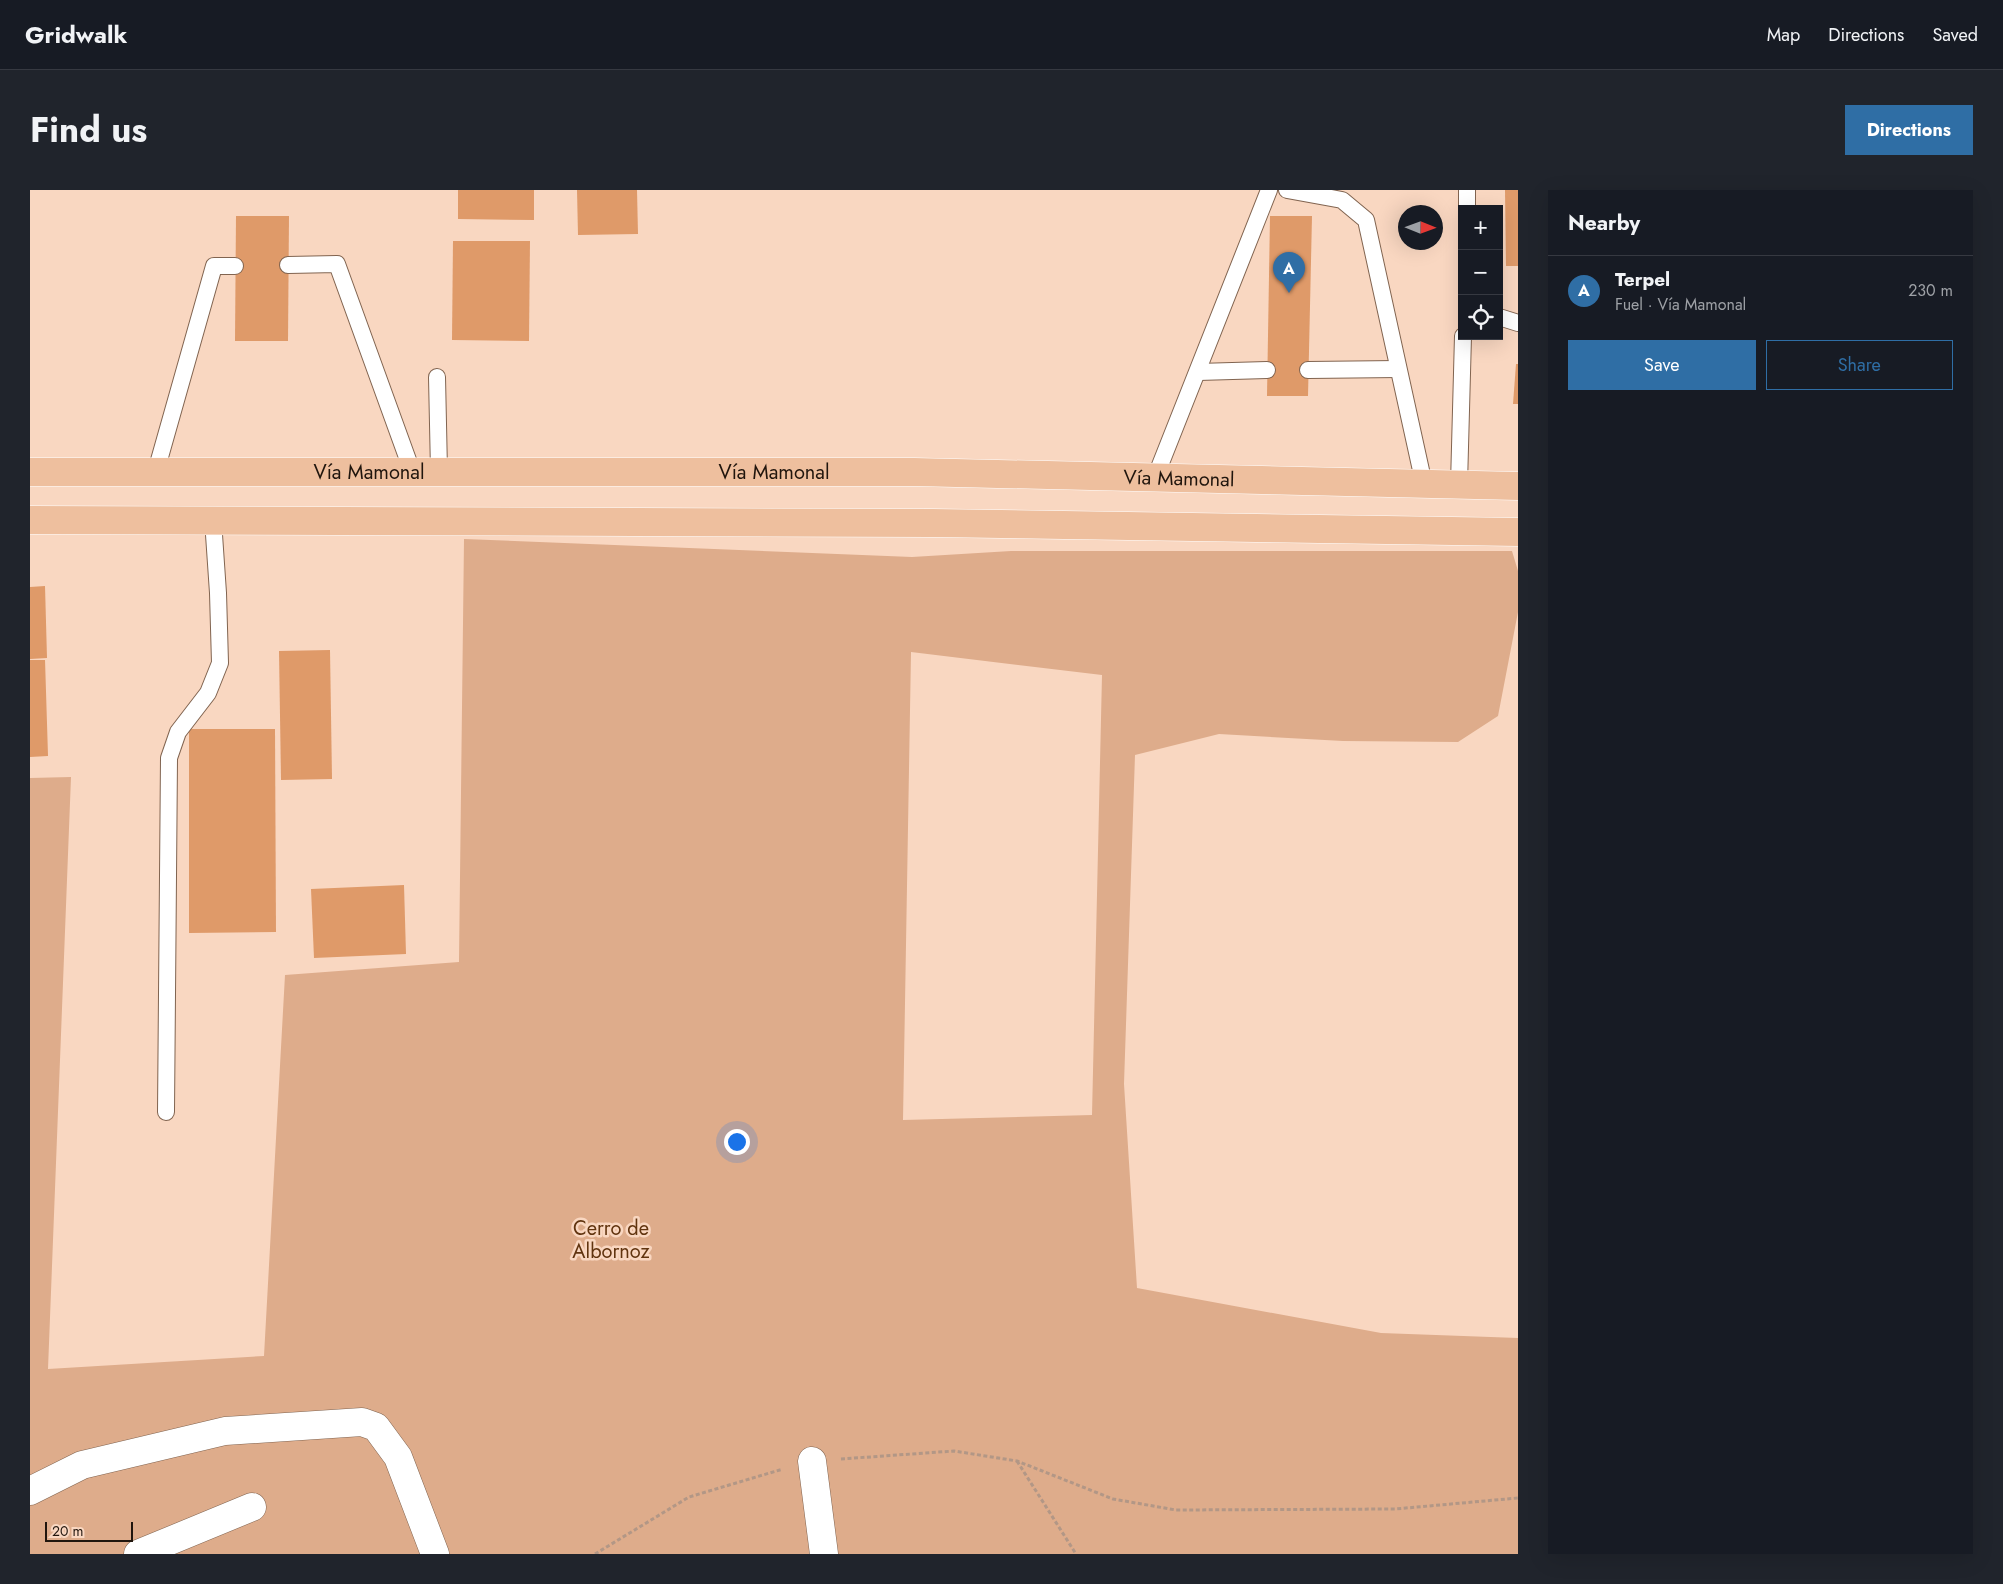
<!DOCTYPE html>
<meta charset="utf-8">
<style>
:root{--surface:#171b24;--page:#20242c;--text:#f1f3f6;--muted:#9ea1a6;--line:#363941;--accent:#2f6ea5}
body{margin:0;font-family:Jost,sans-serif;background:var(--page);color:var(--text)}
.controls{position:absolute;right:15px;top:15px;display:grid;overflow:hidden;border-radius:0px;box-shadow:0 5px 20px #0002}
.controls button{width:45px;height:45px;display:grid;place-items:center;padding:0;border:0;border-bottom:1px solid var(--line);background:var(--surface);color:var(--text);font:25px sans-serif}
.compass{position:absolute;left:1368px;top:15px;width:45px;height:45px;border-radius:50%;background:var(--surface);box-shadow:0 5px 20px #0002;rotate:91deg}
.scale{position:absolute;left:15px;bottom:12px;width:88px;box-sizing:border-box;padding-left:5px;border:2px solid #20150d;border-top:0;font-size:14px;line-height:18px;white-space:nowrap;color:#20150d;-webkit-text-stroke:4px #f9d7c1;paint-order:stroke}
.you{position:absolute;left:706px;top:951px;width:18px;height:18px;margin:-12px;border:4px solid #fff;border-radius:50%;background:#1a73e8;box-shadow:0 0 0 8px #1a73e833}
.badge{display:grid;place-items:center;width:32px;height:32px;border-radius:50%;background:var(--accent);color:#fff;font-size:16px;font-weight:700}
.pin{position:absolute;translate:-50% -41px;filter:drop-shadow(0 1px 2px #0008)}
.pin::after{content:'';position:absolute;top:26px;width:18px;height:15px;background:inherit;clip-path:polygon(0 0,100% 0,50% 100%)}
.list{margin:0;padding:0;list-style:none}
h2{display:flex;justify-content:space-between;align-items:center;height:65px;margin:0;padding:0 20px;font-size:21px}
h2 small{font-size:16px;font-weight:400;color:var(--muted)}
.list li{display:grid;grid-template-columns:32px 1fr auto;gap:15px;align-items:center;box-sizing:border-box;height:70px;padding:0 20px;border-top:1px solid var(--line)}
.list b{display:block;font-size:19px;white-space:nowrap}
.list p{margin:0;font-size:16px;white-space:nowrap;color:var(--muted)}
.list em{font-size:16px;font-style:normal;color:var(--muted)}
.actions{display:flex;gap:10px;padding:15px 20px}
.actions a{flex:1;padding:11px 0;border:1px solid var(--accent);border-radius:0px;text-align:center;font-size:18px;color:var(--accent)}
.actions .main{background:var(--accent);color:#fff}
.icon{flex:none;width:28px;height:28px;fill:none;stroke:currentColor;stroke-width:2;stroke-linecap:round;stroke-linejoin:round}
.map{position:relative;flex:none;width:1488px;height:1364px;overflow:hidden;border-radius:0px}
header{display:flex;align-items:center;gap:30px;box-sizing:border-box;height:70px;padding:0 25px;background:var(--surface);border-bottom:1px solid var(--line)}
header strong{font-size:24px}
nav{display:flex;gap:28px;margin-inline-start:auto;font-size:18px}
.intro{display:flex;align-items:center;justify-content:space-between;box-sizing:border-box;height:120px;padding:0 30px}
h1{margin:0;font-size:35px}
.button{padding:12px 22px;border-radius:0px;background:var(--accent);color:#fff;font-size:18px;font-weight:700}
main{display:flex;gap:30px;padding:0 30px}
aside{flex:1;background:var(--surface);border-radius:0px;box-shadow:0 5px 20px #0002}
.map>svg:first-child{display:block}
.green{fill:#deac8b;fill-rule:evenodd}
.building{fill:#df9a69}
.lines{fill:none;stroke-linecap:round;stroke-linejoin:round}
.lane-casing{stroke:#816450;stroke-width:18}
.street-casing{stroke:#816450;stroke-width:29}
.primary-casing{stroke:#fff;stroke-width:29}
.path{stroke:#b29786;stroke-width:3;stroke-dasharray:4 2.5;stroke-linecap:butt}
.lane{stroke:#fff;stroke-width:16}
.street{stroke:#fff;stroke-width:28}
.primary{stroke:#eebf9e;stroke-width:28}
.labels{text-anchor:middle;stroke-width:5;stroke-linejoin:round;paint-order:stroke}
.street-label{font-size:20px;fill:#20150d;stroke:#f9d7c1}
.park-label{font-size:20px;fill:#61340f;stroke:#f9d7c1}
</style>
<header>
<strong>Gridwalk</strong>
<nav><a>Map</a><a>Directions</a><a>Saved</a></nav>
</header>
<div class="intro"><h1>Find us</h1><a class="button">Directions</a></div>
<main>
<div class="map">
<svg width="1488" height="1364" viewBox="0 0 1488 1364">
<rect width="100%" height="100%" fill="#f9d7c1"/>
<path class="green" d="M434,349L882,367L981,361H1482L1488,381V422L1468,526L1428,552L1313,551L1189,544L1105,565L1094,894L1107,1098L1351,1143L1488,1148V1364H0V588L41,587L18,1179L234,1166L255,785L429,772ZM881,462L1072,485L1062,925L873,930Z"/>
<g class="building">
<path d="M428,0H504V30L428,29Z"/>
<path d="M547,0H607L608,44L548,45Z"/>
<path d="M1475,0H1488V76H1476Z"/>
<path d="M206,26H259L258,151H205Z"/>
<path d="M1240,26H1282L1278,206H1237Z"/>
<path d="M423,51H500L499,151L422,150Z"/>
<path d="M1486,174H1488V214H1483Z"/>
<path d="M15,396L17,468L0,469V397Z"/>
<path d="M300,460L302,589L251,590L249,461Z"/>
<path d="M0,470H15L18,566L0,567Z"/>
<path d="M159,539H245L246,742L159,743Z"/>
<path d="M374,695L376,764L284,768L281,699Z"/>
</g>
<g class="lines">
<g class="lane-casing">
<g id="lane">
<path d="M1257,0L1312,10L1336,30L1394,294"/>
<path d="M1437,19V0"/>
<path d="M258,75L307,74L382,281"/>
<path d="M1469,127L1488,133"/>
<path d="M1278,180L1368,179"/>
<path d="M1168,182L1237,180"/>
<path d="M407,187L409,281"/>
<path d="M126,281L184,76H205"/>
<path d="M1125,288L1239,0"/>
<path d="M1429,294L1433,146"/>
<path d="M136,922L139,568L148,542L178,503L190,473L188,403L183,330"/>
</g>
</g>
<g class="street-casing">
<g id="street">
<path d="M782,1271L794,1364"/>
<path d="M0,1301L52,1275L195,1241L332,1232L346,1237L368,1267L405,1364"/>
<path d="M108,1364L222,1317"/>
</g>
</g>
<g class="primary-casing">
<g id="primary">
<path id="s1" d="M0,282H884L1488,296"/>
<path d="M0,330L903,333L1488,342"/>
</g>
</g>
<g class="path">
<path d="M811,1269L924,1261L987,1271L1083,1309L1146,1320L1365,1319L1488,1308"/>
<path d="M987,1271L1046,1364"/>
<path d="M565,1364L659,1307L753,1279"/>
</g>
<use href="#lane" class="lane"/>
<use href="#street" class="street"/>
<use href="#primary" class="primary"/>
</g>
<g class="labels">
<g class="street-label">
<text dy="7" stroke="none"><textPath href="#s1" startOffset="339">Vía Mamonal</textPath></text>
<text dy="7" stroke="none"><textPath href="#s1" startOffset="744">Vía Mamonal</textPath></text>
<text dy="7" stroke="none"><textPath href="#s1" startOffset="1149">Vía Mamonal</textPath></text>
</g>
<g class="park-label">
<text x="581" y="1045">Cerro de<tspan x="581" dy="23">Albornoz</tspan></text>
</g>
</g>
</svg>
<div class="controls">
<button>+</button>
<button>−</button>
<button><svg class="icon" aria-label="locate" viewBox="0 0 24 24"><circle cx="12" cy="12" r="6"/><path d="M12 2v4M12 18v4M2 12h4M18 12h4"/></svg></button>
</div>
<svg class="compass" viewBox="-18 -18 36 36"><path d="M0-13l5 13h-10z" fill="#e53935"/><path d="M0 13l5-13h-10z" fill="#9ea1a6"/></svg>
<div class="scale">20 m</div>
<div class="you"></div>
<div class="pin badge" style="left:1259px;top:103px">A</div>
</div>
<aside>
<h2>Nearby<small></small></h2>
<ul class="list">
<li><span class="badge">A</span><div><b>Terpel</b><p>Fuel · Vía Mamonal</p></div><em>230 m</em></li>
</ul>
<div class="actions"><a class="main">Save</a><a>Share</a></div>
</aside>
</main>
